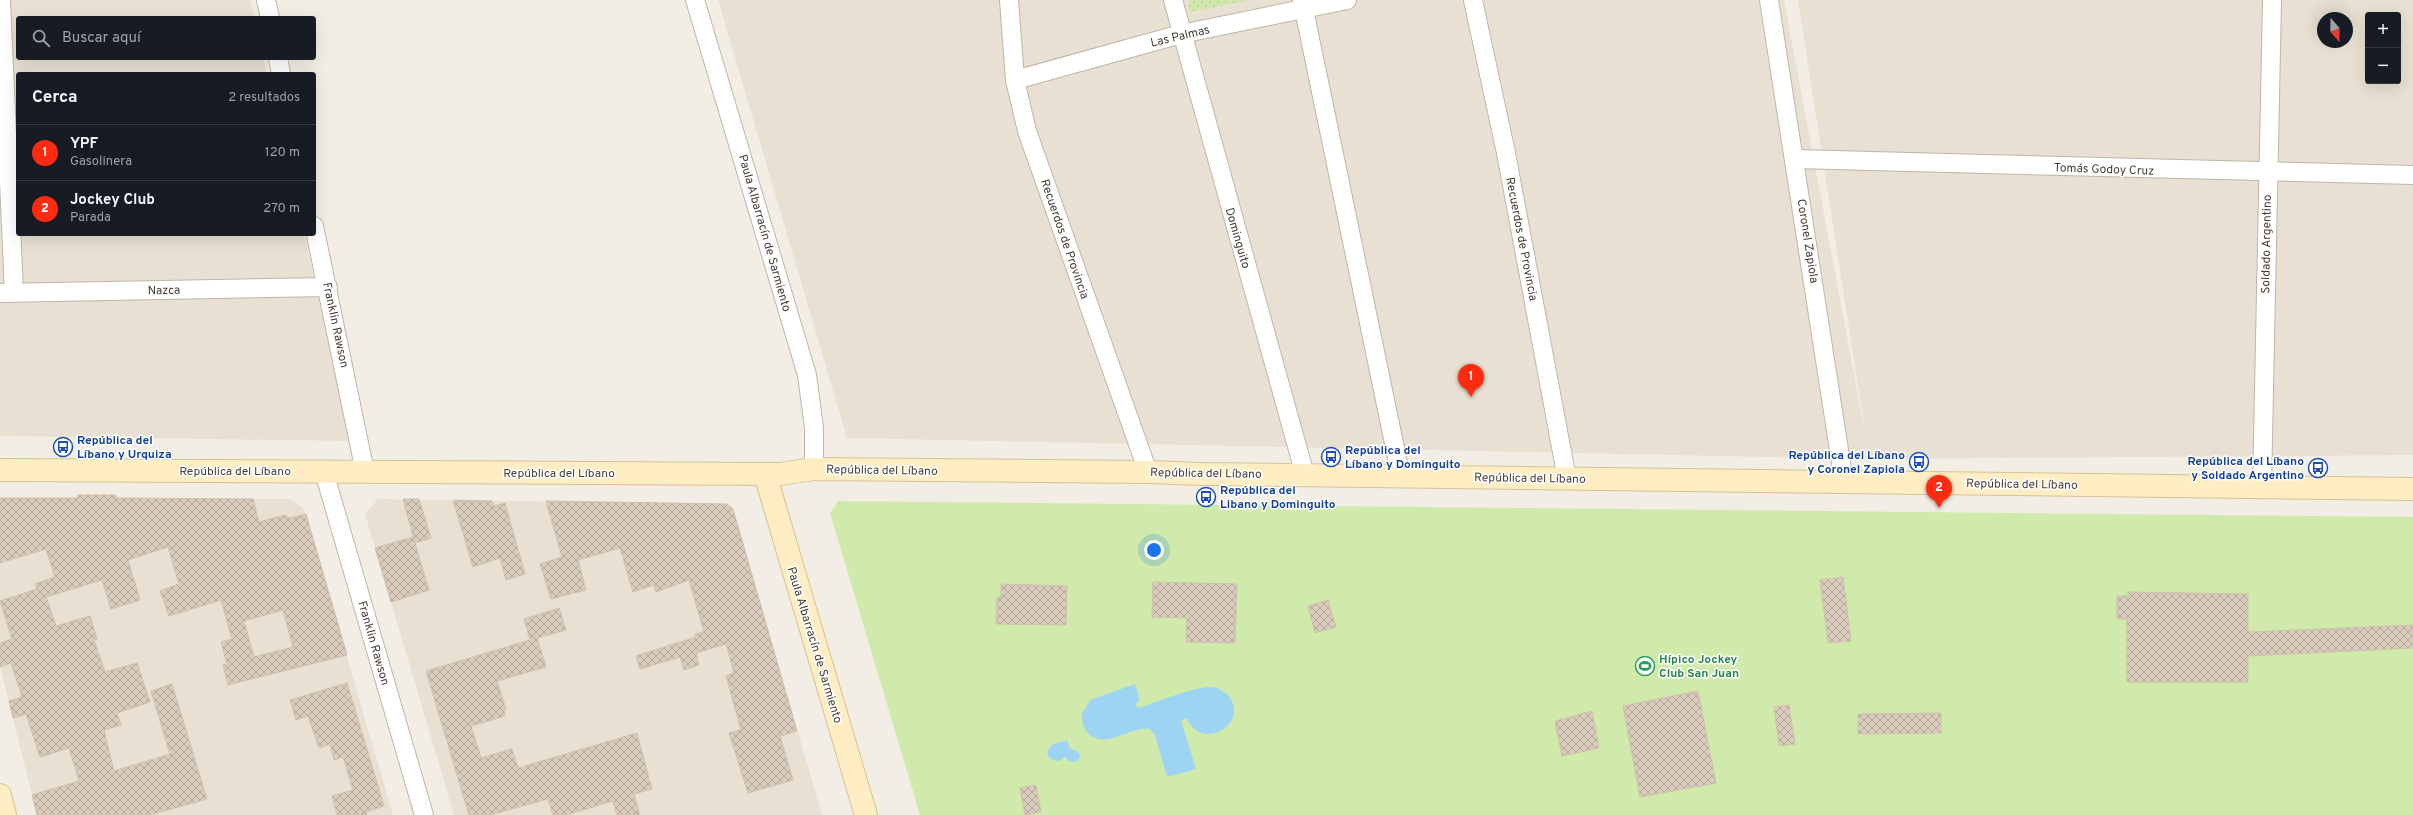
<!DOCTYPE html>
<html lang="es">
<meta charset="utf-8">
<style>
:root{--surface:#171b24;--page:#20242c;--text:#f1f3f6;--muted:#9ea1a6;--line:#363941;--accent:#ff2b10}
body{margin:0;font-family:Overpass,sans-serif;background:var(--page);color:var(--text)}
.controls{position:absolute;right:12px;top:12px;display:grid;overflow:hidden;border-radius:4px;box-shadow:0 4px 16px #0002}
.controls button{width:36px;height:36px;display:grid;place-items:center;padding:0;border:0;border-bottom:1px solid var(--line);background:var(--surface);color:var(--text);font:20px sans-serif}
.compass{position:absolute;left:2317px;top:12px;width:36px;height:36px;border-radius:50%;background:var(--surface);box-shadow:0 4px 16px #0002;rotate:160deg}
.you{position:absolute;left:1154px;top:550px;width:14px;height:14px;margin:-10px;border:3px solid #fff;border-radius:50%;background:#1a73e8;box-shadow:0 0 0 6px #1a73e833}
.badge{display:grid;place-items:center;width:26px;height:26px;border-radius:50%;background:var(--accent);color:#fff;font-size:13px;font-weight:700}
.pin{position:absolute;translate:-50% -33px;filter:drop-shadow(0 1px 2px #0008)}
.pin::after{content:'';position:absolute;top:21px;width:14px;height:12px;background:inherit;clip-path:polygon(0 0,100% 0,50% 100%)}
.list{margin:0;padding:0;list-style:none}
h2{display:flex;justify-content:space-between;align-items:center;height:52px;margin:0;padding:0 16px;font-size:17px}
h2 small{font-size:13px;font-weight:400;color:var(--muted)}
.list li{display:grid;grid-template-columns:26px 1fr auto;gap:12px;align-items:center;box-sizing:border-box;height:56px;padding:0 16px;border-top:1px solid var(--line)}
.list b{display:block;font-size:15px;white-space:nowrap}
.list p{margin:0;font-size:13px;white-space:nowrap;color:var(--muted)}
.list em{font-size:13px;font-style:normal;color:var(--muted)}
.icon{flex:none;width:22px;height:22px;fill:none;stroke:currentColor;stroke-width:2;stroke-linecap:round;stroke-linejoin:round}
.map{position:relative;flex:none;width:2413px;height:815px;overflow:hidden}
.search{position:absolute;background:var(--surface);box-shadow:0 4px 16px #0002;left:16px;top:16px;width:300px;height:44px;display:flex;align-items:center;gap:10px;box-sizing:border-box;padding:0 14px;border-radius:4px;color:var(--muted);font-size:15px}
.panel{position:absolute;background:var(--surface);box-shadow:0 4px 16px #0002;left:16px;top:72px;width:300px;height:164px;border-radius:4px}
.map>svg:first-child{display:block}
.residential{fill:#e8e0d2;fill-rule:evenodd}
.grass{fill:url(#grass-dots)}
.pitch{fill:#d0eaab}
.water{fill:#9dd4f4}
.building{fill:url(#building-cross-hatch);stroke:#d1c1ac;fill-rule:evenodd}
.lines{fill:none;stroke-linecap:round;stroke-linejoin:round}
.street-casing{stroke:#bfb6a7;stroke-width:20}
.secondary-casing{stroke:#d6c292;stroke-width:24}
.street{stroke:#fff;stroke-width:18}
.secondary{stroke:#ffeec3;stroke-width:22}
.labels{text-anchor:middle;stroke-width:3;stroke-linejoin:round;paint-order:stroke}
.street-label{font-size:12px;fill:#463e34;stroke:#fff}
.transit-label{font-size:12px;font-weight:bold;fill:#164399;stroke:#fff;text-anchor:start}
.leisure-label{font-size:12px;font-weight:bold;fill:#27864d;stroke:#fff;text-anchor:start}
</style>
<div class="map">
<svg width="2413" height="815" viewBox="0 0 2413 815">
<defs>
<pattern id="grass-dots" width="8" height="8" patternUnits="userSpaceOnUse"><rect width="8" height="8" fill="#d0eaab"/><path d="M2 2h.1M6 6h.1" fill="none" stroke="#b4ca94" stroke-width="1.8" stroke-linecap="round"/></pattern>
<pattern id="building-cross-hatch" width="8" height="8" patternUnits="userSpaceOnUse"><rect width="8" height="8" fill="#d9ccbc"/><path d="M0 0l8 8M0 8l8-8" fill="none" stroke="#b2a79a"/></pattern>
</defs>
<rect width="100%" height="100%" fill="#f3eee5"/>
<g class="residential">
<path d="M0,0H250L254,18H18V58H263L267,74H18V234H304L351,441L0,436Z"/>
<path d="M718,0H1784L1866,438L1798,0H2413V455L1869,459L847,438ZM2368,15H2398V81H2368ZM2323,18H2347V42H2323Z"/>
<path d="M0,498L290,499L304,509L393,815H37L0,666Z"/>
<path d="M378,499L727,504L733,509L822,815H454L365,514Z"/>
</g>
<path class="grass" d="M1189,0H1250L1189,12Z"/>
<path class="pitch" d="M838,501L2413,517V815H920L830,513Z"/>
<g class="water">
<path d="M1135,684L1140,700L1135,705L1139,708C1157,702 1193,687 1210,687C1217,687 1224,691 1229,696C1250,725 1200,752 1187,718L1181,720L1196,769L1167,777L1155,735L1150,729C1130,725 1105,752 1087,732C1083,727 1082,721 1082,714L1090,700Z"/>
<path d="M1067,740L1070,748L1079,752L1080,757L1077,761L1070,762L1065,757L1059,761L1050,759L1047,753L1051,745Z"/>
</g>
<g class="building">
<path d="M78,495H116L117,498L253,499L259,522L285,515L290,518L306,514L347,655L228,685L223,665L227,664L221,642L232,639L221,600L169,616L160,591L179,584L168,547L128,560L140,600L111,609L102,580L46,597L56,626L90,616L97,639L94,640L105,672L137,663L150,702L117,713L121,725L104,730L114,771L170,754L151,691L172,684L207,799L150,815H37L32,795L79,781L69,748L40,757L26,714L13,718L9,701L22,697L11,663L0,667V643L12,639L0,601L37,589L35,584L55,577L46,549L0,563V498H77ZM283,610L293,647L254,657L244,621Z"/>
<path d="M403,499H419L431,538L415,543Z"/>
<path d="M453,500L492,501L494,506L505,503L525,574L506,580L500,558L473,567Z"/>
<path d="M546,501L727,504L733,509L797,731L780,736L793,780L748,793L729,733L741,730L726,676L734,673L726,644L696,653L699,665L684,670L680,657L640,669L636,656L696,637L695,634L704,632L689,580L656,592L654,585L633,592L620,548L578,560L586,590L551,599L540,564L562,557Z"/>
<path d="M413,537L429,590L391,602L375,548Z"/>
<path d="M1843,577L1851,641L1828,643L1820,580Z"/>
<path d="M1153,582L1237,584L1235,643L1186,642L1187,618L1152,617Z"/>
<path d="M1001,584L1067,586L1066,625L996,624L997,597H1001Z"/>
<path d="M2128,592L2248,594V632L2413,625V648L2248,656V682H2127V619H2117V596H2128Z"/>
<path d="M1328,600L1336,627L1315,633L1308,606Z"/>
<path d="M559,608L566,630L537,638L546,667L497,681L506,709L504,710L505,716L471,726L481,758L512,749L518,768L637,733L652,789L634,794L640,815H617L613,801L566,815H553L548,799L490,815H469L426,671L530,640L524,619Z"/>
<path d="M347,683L384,806L366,812L367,815H337L332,796L353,790L343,757L334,760L330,744L319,748L308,716L296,720L290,700Z"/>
<path d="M1698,691L1716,783L1640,797L1623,706Z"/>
<path d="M1789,705L1795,744L1779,746L1774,707Z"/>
<path d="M1592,711L1599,748L1562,756L1555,721Z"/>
<path d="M1941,713V733L1858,734V714Z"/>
<path d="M1036,785L1041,812L1025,815L1020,788Z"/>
</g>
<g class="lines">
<g class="street-casing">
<g id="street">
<path d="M1,0L14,293"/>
<path d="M266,0L270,18"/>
<path d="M695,0L807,375L814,428V469"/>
<path d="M1009,0L1015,80L1027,131L1148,472"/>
<path d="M1173,0L1305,475"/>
<path d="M1302,0L1401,477"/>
<path d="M1473,0L1506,153L1567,479"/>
<path d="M1769,0L1844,482"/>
<path d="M278,58L281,74"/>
<path d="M1015,80L1181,34L1347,0"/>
<path d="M1795,159L2413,175"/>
<path d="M314,226L365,472"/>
<path d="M0,293L328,287"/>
<path d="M324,472L424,815"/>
<path d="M2262,487L2272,0"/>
</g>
</g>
<g class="secondary-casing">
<g id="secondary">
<path d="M0,470L780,474L814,469L1148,472L1202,474L2413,489"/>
<path d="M765,474L866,815"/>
<path d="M0,795L5,815"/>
</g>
</g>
<use href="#street" class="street"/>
<use href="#secondary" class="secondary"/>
</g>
<defs>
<g id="bus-ring" transform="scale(1)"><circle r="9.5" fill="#fff" stroke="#1a4fb4" stroke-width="1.5"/><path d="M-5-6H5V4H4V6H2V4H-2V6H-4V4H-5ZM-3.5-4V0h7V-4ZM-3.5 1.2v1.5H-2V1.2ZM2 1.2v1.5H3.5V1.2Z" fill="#1a4fb4"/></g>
<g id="stadium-ring" transform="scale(1)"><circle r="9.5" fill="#fff" stroke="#2e9e5b" stroke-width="1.5"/><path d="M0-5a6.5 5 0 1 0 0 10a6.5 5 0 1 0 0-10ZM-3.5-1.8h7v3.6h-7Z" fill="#2e9e5b"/></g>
</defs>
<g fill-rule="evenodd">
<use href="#bus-ring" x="63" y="447"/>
<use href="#bus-ring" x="1331" y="457"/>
<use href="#bus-ring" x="1919" y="462"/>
<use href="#bus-ring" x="2318" y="468"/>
<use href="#bus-ring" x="1206" y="497"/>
<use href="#stadium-ring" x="1645" y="666"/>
</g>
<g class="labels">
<g class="street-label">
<text transform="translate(1180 36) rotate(-13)" y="4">Las Palmas</text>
<text transform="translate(2104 169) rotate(2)" y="4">Tomás Godoy Cruz</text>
<text transform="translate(765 233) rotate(74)" y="4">Paula Albarracín de Sarmiento</text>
<text transform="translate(1238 238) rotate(74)" y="4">Dominguito</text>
<text transform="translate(1065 239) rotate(71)" y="4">Recuerdos de Provincia</text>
<text transform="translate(1522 239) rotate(79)" y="4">Recuerdos de Provincia</text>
<text transform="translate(1808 241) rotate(81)" y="4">Coronel Zapiola</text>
<text transform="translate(2266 244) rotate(-89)" y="4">Soldado Argentino</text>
<text transform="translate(164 290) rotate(-1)" y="4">Nazca</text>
<text transform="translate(336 325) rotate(78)" y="4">Franklin Rawson</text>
<text transform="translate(882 470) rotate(1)" y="4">República del Líbano</text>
<text x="235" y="475">República del Líbano</text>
<text x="559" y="477">República del Líbano</text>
<text transform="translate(1206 473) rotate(1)" y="4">República del Líbano</text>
<text transform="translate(1530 478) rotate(1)" y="4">República del Líbano</text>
<text transform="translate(2022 484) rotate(1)" y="4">República del Líbano</text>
<text transform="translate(374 643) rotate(74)" y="4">Franklin Rawson</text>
<text transform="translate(815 645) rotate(73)" y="4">Paula Albarracín de Sarmiento</text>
</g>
<g class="transit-label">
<text x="77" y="444">República del<tspan x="77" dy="14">Líbano y Urquiza</tspan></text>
<text x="1345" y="454">República del<tspan x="1345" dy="14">Líbano y Dominguito</tspan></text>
<text x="1905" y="459" text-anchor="end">República del Líbano<tspan x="1905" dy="14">y Coronel Zapiola</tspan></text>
<text x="2304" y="465" text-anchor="end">República del Líbano<tspan x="2304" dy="14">y Soldado Argentino</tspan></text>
<text x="1220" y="494">República del<tspan x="1220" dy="14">Libano y Dominguito</tspan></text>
</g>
<g class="leisure-label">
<text x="1659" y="663">Hípico Jockey<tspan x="1659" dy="14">Club San Juan</tspan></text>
</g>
</g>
</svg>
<div class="controls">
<button>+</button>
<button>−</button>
</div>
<svg class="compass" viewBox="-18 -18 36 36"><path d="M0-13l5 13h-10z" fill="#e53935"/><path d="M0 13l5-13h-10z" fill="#9ea1a6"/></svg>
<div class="you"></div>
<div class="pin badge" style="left:1471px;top:397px">1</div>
<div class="pin badge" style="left:1939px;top:508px">2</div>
<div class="search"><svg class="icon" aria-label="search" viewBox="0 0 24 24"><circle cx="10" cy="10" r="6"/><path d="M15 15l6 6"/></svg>Buscar aquí</div>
<section class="panel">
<h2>Cerca<small>2 resultados</small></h2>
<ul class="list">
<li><span class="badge">1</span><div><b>YPF</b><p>Gasolinera</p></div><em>120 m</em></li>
<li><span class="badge">2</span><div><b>Jockey Club</b><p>Parada</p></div><em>270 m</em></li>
</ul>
</section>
</div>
